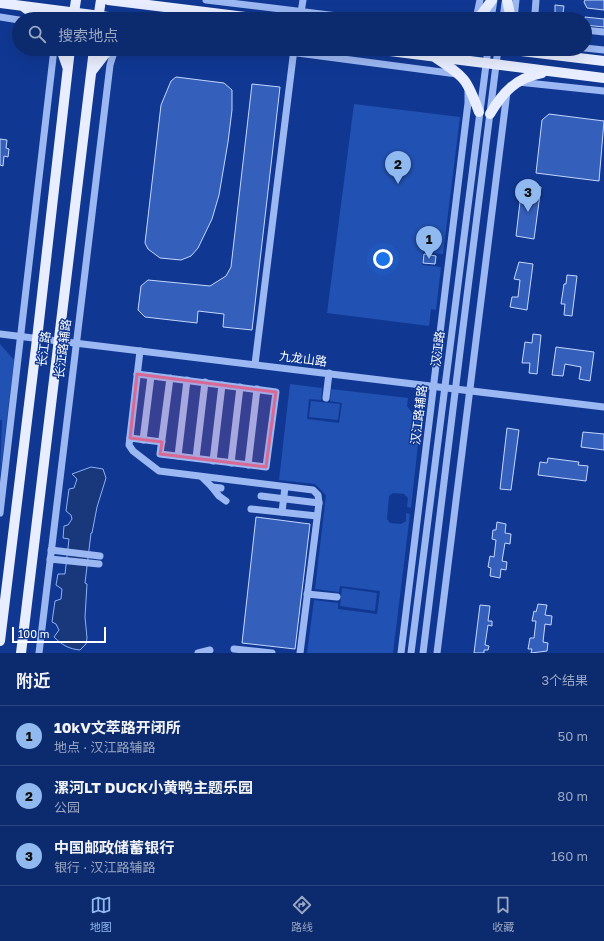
<!DOCTYPE html>
<html lang="zh">
<meta charset="utf-8">
<style>
:root{--surface:#0c2a6e;--page:#1a3676;--text:#f1f3f6;--muted:#9aa7c2;--line:#2c4681;--accent:#90b9f0}
body{margin:0;font-family:"Golos Text","Noto Sans SC",sans-serif;background:var(--page);color:var(--text)}
.scale{position:absolute;left:12px;bottom:10px;width:94px;box-sizing:border-box;padding-left:4px;border:2px solid #fff;border-top:0;font-size:11px;line-height:14px;white-space:nowrap;color:#fff;-webkit-text-stroke:3px #103893;paint-order:stroke}
.you{position:absolute;left:383px;top:259px;width:14px;height:14px;margin:-10px;border:3px solid #fff;border-radius:50%;background:#1a73e8;box-shadow:0 0 0 6px #1a73e833}
.badge{display:grid;place-items:center;width:26px;height:26px;border-radius:50%;background:var(--accent);color:#111;font-size:13px;font-weight:700}
.pin{position:absolute;translate:-50% -33px;filter:drop-shadow(0 1px 2px #0008)}
.pin::after{content:'';position:absolute;top:21px;width:14px;height:12px;background:inherit;clip-path:polygon(0 0,100% 0,50% 100%)}
.list{margin:0;padding:0;list-style:none}
h2{display:flex;justify-content:space-between;align-items:center;height:52px;margin:0;padding:0 16px;font-size:17px}
h2 small{font-size:13px;font-weight:400;color:var(--muted)}
.list li{display:grid;grid-template-columns:26px 1fr auto;gap:12px;align-items:center;box-sizing:border-box;height:60px;padding:0 16px;border-top:1px solid var(--line)}
.list b{display:block;font-size:15px;white-space:nowrap}
.list p{margin:0;font-size:13px;white-space:nowrap;color:var(--muted)}
.list em{font-size:13px;font-style:normal;color:var(--muted)}
.icon{flex:none;width:22px;height:22px;fill:none;stroke:currentColor;stroke-width:2;stroke-linecap:round;stroke-linejoin:round}
.map{position:relative;flex:none;width:604px;height:653px;overflow:hidden}
.search{position:absolute;background:var(--surface);box-shadow:0 4px 16px #0002;left:12px;right:12px;top:12px;height:44px;display:flex;align-items:center;gap:10px;box-sizing:border-box;padding:0 14px;border-radius:22px;color:var(--muted);font-size:15px}
.sheet{height:232px;background:var(--surface)}
nav{display:flex;justify-content:space-around;align-items:center;box-sizing:border-box;height:56px;border-top:1px solid var(--line);background:var(--surface);font-size:11px;color:var(--muted)}
nav a{display:grid;justify-items:center;gap:2px}
nav .on{color:var(--accent)}
.map>svg:first-child{display:block}
.green{fill:#2151b2}
.water{fill:#19387c;stroke:#8db1f7}
.building{fill:#345fba;stroke:#c4d7fe}
.lines{fill:none;stroke-linecap:round;stroke-linejoin:round}
.minor{stroke:#9cb8f3;stroke-width:7}
.major{stroke:#e8eeff;stroke-width:10}
.marked{fill:#d76994;fill-opacity:0.2;stroke:#d76994;stroke-width:3;stroke-linejoin:round}
.labels{text-anchor:middle;stroke-width:3;stroke-linejoin:round;paint-order:stroke}
.street-label{font-size:12px;fill:#fff;stroke:#103893}
</style>
<div class="map">
<svg width="604" height="653" viewBox="0 0 604 653">
<rect width="100%" height="100%" fill="#103893"/>
<g class="green">
<path d="M354,104L460,117L443,254L423,252L422,265L441,267L436,310L431,309L429,326L327,313Z"/>
<path d="M0,344L14,360L0,477L2,420H0Z"/>
<path d="M290,384L322,388L321,400L309,399L307,419L339,423L342,403L330,401L331,389L408,398L407,406L415,417H421L411,508L407,507L408,498L404,494L393,493L389,496L387,519L390,523L401,524L406,521V513L410,514L393,653H307L314,600L338,603V609L377,614L380,591L340,586L339,592L315,589L326,495L315,484L279,480Z"/>
<path d="M311,401L340,404L338,420L309,417Z"/>
<path d="M342,588L377,593L375,611L340,606Z"/>
</g>
<path class="water" d="M91,467L103,469L106,478L97,507L92,533H91L85,583L87,584L85,617L87,638L86,644L80,650C69,649 62,645 54,637L59,630L56,624L52,622L55,601L61,599L62,589L56,585L58,574H65L69,539L63,538L64,526L68,525L72,519L71,515L66,511L69,489L74,488L77,479L72,474Z"/>
<g class="building">
<path d="M585,0H604V10L587,8L584,2Z"/>
<path d="M555,5L564,6L563,13L576,19H560L555,13Z"/>
<path d="M585,17L604,19V27L585,25Z"/>
<path d="M176,77L224,83L232,90V110L228,142L219,195L212,219L198,248L191,256L181,260L160,258L148,249L145,243L161,105L171,81Z"/>
<path d="M252,84L280,87L252,330L223,327L224,314L198,311L197,323L145,317L138,310L141,286L148,280L210,286L226,276L231,267Z"/>
<path d="M549,114L604,121L599,181L536,173L542,120Z"/>
<path d="M0,139L7,140L6,148L9,149L8,157L4,156L3,166L0,165Z"/>
<path d="M522,185L541,187L534,239L516,236Z"/>
<path d="M424,254L436,256L435,264L423,263Z"/>
<path d="M519,262L533,264L527,310L510,307L512,297H518L520,280L514,279Z"/>
<path d="M567,275L577,276L572,316L564,315L565,304H561L564,284H566Z"/>
<path d="M533,334L541,335L537,374L529,373L530,363H522L525,342L532,343Z"/>
<path d="M556,347L594,352L590,381L579,379L581,367L565,364L563,376L552,375Z"/>
<path d="M507,428L519,430L511,490L500,489Z"/>
<path d="M583,432L604,434V450L581,447Z"/>
<path d="M548,458L579,462L578,465L588,466L586,481L538,475L540,462L547,463Z"/>
<path d="M256,517L310,524L295,649L242,643Z"/>
<path d="M497,522L506,524L505,533L511,534L510,544L505,543L502,561L507,562L506,570L501,569L500,578L490,576L491,568L488,567L490,556L494,557L496,540L492,539L493,530H496Z"/>
<path d="M538,604L547,605L545,615L552,616L551,625L545,624L543,642L548,643L547,651L531,653L532,649H528L530,638H534L536,621H532L534,611L536,612Z"/>
<path d="M480,605L490,606L488,621H492V626L488,625L485,645L489,646L488,650H484V653H474Z"/>
</g>
<g class="lines">
<g class="minor">
<path d="M206,0L362,19"/>
<path d="M536,0L535,13L538,19"/>
<path d="M0,17L19,20"/>
<path d="M300,19L303,0"/>
<path d="M476,19L480,0"/>
<path d="M491,19L494,0"/>
<path d="M503,19L505,3"/>
<path d="M514,19L516,0"/>
<path d="M585,30L604,32"/>
<path d="M585,48L604,50"/>
<path d="M267,49L457,74"/>
<path d="M518,82L604,91"/>
<path d="M0,334L604,407"/>
<path d="M140,351L129,445L133,451L159,471L313,490L318,495L319,503L300,653"/>
<path d="M255,364L294,49"/>
<path d="M137,374C184,380 230,386 276,392L266,467L160,454L170,378"/>
<path d="M326,398L329,373"/>
<path d="M130,438L162,442"/>
<path d="M143,440L151,376"/>
<path d="M178,456L187,380"/>
<path d="M196,458L205,382"/>
<path d="M213,461L222,385"/>
<path d="M231,463L240,387"/>
<path d="M248,465L257,389"/>
<path d="M202,477L212,487L221,488"/>
<path d="M212,487L219,496L226,501"/>
<path d="M261,496L319,503"/>
<path d="M251,509L317,516"/>
<path d="M282,512L285,487"/>
<path d="M0,513L54,49"/>
<path d="M51,550L100,556"/>
<path d="M50,559L99,564"/>
<path d="M307,594L337,597"/>
<path d="M234,649L272,653"/>
<path d="M39,653L110,65L115,49"/>
<path d="M198,653L210,650"/>
<path d="M401,653L468,103V88"/>
<path d="M411,653L488,49"/>
<path d="M423,653C448,452 472,250 498,49"/>
<path d="M437,653L507,92"/>
</g>
<g class="major">
<path d="M108,0L262,19"/>
<path d="M507,0L511,19"/>
<path d="M0,3L124,19"/>
<path d="M25,8L41,19"/>
<path d="M73,19L76,0"/>
<path d="M98,19L101,0"/>
<path d="M478,19L492,0"/>
<path d="M61,49L67,66"/>
<path d="M374,49L604,78"/>
<path d="M504,49L604,61"/>
<path d="M436,58C465,77 467,79 479,112"/>
<path d="M92,71L109,49"/>
<path d="M490,114C503,92 516,78 542,73"/>
<path d="M0,641L37,339L70,49"/>
<path d="M21,653L94,49"/>
</g>
</g>
<path class="marked" d="M137,374L276,392L266,467L160,454L162,442L130,438Z"/>
<g class="labels">
<g class="street-label">
<text transform="translate(44 349) rotate(-83)" y="4">长江路</text>
<text transform="translate(63 349) rotate(-83)" y="4">长江路辅路</text>
<text transform="translate(438 349) rotate(-83)" y="4">汉江路</text>
<text transform="translate(303 359) rotate(7)" y="4">九龙山路</text>
<text transform="translate(419 415) rotate(-83)" y="4">汉江路辅路</text>
</g>
</g>
</svg>
<div class="scale">100 m</div>
<div class="you"></div>
<div class="pin badge" style="left:429px;top:259px">1</div>
<div class="pin badge" style="left:398px;top:184px">2</div>
<div class="pin badge" style="left:528px;top:212px">3</div>
<div class="search"><svg class="icon" aria-label="search" viewBox="0 0 24 24"><circle cx="10" cy="10" r="6"/><path d="M15 15l6 6"/></svg>搜索地点</div>
</div>
<section class="sheet">
<h2>附近<small>3个结果</small></h2>
<ul class="list">
<li><span class="badge">1</span><div><b>10kV文萃路开闭所</b><p>地点 · 汉江路辅路</p></div><em>50 m</em></li>
<li><span class="badge">2</span><div><b>漯河LT DUCK小黄鸭主题乐园</b><p>公园</p></div><em>80 m</em></li>
<li><span class="badge">3</span><div><b>中国邮政储蓄银行</b><p>银行 · 汉江路辅路</p></div><em>160 m</em></li>
</ul>
</section>
<nav>
<a class="on"><svg class="icon" aria-label="map" viewBox="0 0 24 24"><path d="M3 6l6-2 6 2 6-2v14l-6 2-6-2-6 2zM9 4v14M15 6v14"/></svg>地图</a>
<a><svg class="icon" aria-label="directions" viewBox="0 0 24 24"><path d="M12 3l9 9-9 9-9-9zM9 14v-3h6M13 9l2 2-2 2"/></svg>路线</a>
<a><svg class="icon" aria-label="saved" viewBox="0 0 24 24"><path d="M7 4h10v16l-5-4-5 4z"/></svg>收藏</a>
</nav>
